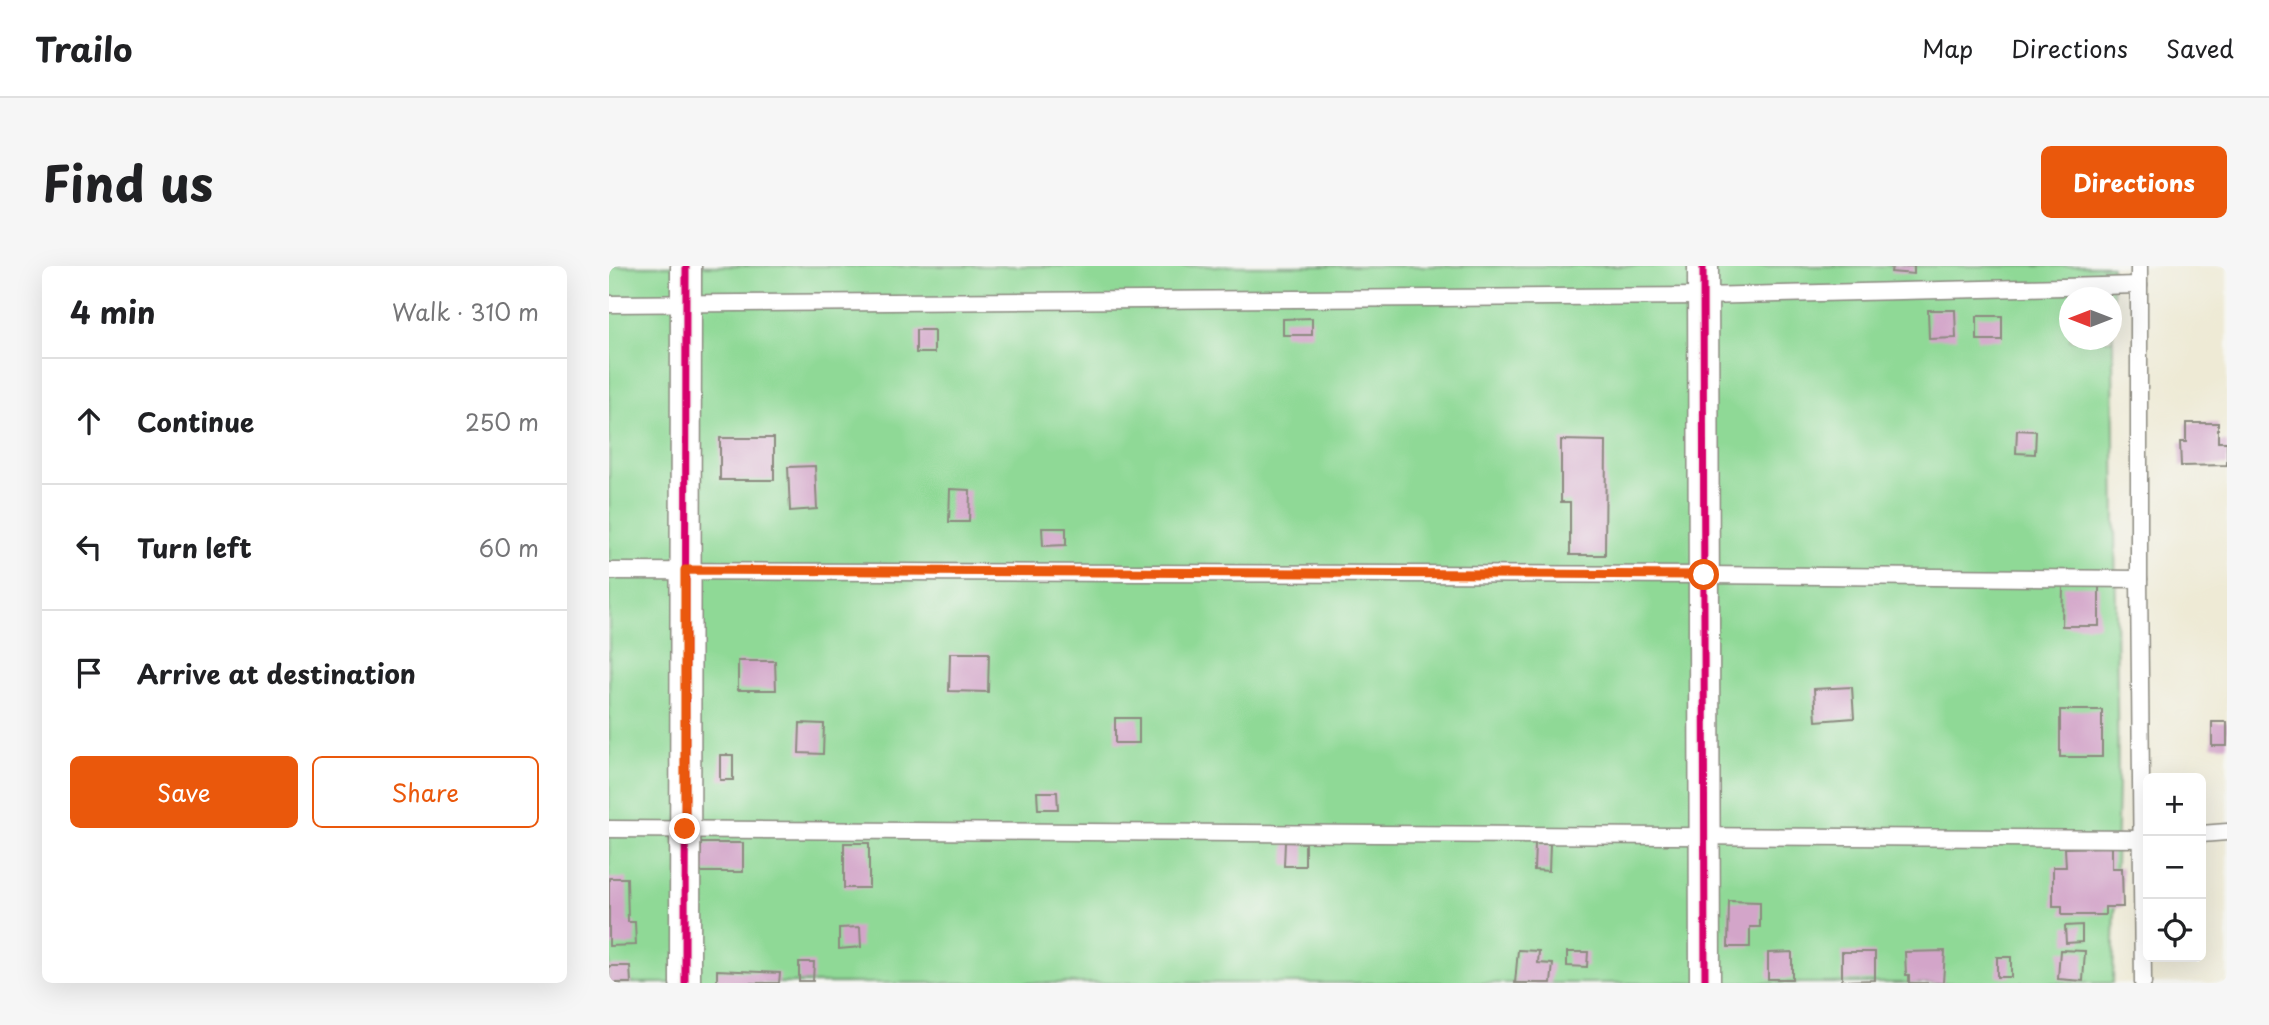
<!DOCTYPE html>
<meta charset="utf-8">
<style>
:root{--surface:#fff;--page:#f6f6f6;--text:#202124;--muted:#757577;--line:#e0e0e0;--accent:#ea580c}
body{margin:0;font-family:"Playpen Sans",sans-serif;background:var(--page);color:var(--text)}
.controls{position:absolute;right:21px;bottom:21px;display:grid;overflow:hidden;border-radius:10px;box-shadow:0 7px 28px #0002}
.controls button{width:63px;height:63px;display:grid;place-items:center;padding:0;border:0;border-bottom:2px solid var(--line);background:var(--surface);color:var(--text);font:35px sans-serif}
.compass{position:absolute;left:1450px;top:21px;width:63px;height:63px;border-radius:50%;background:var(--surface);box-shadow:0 7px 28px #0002;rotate:270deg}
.stop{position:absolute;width:21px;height:21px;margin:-16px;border:5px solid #ea580c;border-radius:50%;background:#fff}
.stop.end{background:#ea580c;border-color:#fff;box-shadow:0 2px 7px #0008}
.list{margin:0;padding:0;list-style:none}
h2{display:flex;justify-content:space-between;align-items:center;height:91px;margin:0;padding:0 28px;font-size:30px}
h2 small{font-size:23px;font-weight:400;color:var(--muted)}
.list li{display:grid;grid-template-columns:46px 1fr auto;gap:21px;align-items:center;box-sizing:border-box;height:126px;padding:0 28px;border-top:2px solid var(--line)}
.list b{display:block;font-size:26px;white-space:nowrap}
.list em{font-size:23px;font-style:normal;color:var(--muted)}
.actions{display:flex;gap:14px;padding:21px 28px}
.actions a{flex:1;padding:16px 0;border:2px solid var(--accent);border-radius:10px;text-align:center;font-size:24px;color:var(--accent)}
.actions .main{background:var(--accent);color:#fff}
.icon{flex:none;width:38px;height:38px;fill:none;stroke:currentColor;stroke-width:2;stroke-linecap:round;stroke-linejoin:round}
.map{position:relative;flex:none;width:1618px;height:717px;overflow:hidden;border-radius:10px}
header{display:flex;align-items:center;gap:42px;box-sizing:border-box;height:98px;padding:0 35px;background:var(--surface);border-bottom:2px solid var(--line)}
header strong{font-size:33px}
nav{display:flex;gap:38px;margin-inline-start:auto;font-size:24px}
.intro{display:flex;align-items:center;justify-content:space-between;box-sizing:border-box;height:168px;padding:0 42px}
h1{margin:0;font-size:49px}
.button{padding:18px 32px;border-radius:10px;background:var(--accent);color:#fff;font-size:24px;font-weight:700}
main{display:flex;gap:42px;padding:0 42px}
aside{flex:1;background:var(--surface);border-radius:10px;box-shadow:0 7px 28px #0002}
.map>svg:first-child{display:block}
.green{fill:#8fd996;stroke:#5d8260;stroke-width:2;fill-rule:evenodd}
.building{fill:#d3a5c9}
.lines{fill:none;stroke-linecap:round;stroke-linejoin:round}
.service-casing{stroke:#8c8a80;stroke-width:19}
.minor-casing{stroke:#8c8a80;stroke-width:33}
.service{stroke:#fff;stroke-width:16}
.minor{stroke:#fff;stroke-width:30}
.cycleway-casing{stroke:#f6f6f2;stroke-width:11}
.cycleway{stroke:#d6006c;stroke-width:7}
.route{stroke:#ea580c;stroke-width:9}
</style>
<header>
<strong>Trailo</strong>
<nav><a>Map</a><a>Directions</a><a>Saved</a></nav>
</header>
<div class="intro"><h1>Find us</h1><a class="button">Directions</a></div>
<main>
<aside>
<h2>4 min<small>Walk · 310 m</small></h2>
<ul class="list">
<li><svg class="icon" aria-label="ahead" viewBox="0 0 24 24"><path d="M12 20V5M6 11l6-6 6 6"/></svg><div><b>Continue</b></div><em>250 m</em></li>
<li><svg class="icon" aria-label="left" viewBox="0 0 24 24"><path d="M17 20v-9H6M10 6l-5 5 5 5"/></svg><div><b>Turn left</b></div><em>60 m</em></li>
<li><svg class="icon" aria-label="arrive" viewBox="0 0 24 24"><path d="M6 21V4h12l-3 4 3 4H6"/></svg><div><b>Arrive at destination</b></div></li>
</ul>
<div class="actions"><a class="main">Save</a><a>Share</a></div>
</aside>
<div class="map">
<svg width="1618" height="717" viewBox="0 0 1618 717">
<rect width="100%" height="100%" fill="#f6f6f2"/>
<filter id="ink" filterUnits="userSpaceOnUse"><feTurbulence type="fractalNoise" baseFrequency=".0143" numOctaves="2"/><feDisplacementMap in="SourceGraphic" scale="14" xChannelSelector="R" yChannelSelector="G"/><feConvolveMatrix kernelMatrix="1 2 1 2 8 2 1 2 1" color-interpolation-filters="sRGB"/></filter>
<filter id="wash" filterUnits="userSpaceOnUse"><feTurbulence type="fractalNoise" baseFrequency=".00686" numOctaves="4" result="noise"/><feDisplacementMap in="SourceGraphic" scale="28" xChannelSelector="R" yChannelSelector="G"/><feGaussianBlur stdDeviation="1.57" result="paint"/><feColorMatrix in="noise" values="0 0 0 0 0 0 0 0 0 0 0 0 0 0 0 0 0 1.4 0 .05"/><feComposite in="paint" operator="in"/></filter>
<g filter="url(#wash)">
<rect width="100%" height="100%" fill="#eeead5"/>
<path class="green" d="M0,0H1503L1509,520L1504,717H0ZM1461,32H1503V74H1461Z"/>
<g id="blocks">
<g class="building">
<path d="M1283,0H1305V8L1282,6Z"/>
<path d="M1319,44H1346L1347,72L1320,73Z"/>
<rect x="1368" y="50" width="25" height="24"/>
<path d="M703,52V69H674V53Z"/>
<rect x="307" y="64" width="18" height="23"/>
<path d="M1577,157H1609V176H1618V199L1572,200L1571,176H1577Z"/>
<path d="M1408,164L1427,165L1426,188L1407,187Z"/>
<rect x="111" y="172" width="54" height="42"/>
<path d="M952,174L997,175L996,289H961V236H952Z"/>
<path d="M206,200L208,243L181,245L179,201Z"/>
<path d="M341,223L361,224L360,256H340Z"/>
<path d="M433,262H457V279L434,280Z"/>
<path d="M1454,320H1490V360H1453Z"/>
<path d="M341,387H380L379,426L340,425Z"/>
<path d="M129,395H166L167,424H129Z"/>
<path d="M1243,421L1245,452L1207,455L1205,423Z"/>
<rect x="1451" y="444" width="42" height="47"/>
<rect x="506" y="452" width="24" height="25"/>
<rect x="1603" y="456" width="15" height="24"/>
<path d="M191,457L215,458L214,488L190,487Z"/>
<rect x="111" y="489" width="13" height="25"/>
<path d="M428,526H448L449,543H429Z"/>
<path d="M676,576L696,577V600H675Z"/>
<path d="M92,577H134V606H91Z"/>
<rect x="235" y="577" width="25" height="45"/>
<path d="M926,578H941L940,605L925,604Z"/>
<path d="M1503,581V602H1513L1514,641H1496V649H1453V640H1444V601H1457L1456,582Z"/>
<path d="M0,612H18L19,656H26L27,679L0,680Z"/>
<path d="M1120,635L1151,636V661H1141V681H1119Z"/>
<path d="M1473,659V676L1457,677L1456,660Z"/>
<path d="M251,661L252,681L230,683V662Z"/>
<path d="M909,684L930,685L929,697L944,698L942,717H906Z"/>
<path d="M1451,684L1476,685L1474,715L1449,713Z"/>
<path d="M1336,685L1334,717H1300V709H1297L1296,686Z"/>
<path d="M958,686H979L978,701L958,700Z"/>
<path d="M1183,686V713H1159V687Z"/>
<path d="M1233,686H1266V714L1233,715Z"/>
<rect x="1388" y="691" width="14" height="20"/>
<path d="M190,696H205L204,715H190Z"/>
<path d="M0,700H21L22,717H0Z"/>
<path d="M108,704L171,707L170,717H108Z"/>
</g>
</g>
</g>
<g filter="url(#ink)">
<use href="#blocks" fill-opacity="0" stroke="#8c8a80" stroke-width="2"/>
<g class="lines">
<g class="service-casing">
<g id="service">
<path d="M1530,0V313L1534,717"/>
<path d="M0,38L1094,30L1530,19"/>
<path d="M0,305L1095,309L1530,313"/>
<path d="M0,563L1539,573"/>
<path d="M1592,568L1618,566"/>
</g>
</g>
<g class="minor-casing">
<g id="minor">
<path d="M1094,0L1096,717"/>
<path d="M76,717L77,0"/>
</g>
</g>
<use href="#service" class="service"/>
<use href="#minor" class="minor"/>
<g class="cycleway-casing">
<g id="cycleway">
<path d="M1094,0L1096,717"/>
<path d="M76,717L77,0"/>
</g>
</g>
<use href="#cycleway" class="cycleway"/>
</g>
</g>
<g class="lines" filter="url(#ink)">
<path class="route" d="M76,563V304L1095,309"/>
</g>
</svg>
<div class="controls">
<button>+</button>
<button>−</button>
<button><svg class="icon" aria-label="locate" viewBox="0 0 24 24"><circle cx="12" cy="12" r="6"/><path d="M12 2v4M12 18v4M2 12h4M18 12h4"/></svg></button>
</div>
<svg class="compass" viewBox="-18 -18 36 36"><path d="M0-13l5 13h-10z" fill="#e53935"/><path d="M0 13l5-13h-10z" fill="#757577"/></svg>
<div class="stop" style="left:1095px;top:309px"></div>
<div class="stop end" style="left:76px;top:563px"></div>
</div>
</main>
